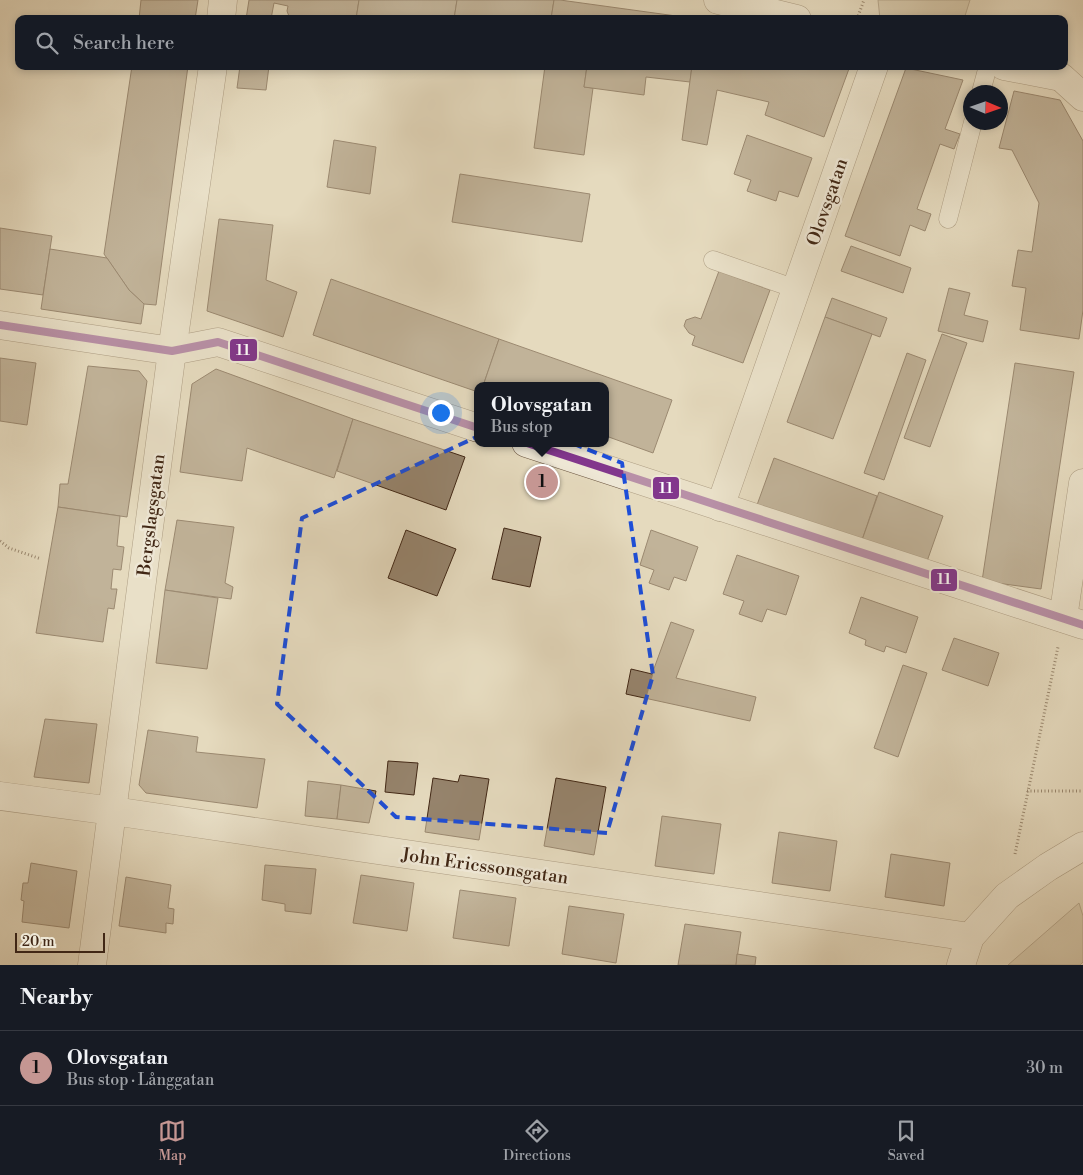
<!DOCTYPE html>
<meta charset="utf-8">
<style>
:root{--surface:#171b24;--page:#20242c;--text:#f1f3f6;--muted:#9ea1a6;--line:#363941;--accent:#c59692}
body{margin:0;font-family:"Libre Bodoni",serif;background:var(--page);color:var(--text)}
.compass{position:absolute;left:963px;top:85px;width:45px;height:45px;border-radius:50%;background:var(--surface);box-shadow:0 2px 8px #0003;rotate:92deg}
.scale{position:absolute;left:15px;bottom:12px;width:90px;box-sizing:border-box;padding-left:5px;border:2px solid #412715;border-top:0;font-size:14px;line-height:18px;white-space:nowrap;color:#412715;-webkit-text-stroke:4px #eee7d5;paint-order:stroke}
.you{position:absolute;left:440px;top:412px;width:18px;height:18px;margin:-12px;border:4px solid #fff;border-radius:50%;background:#1a73e8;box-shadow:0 0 0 8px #1a73e833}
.badge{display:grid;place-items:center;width:32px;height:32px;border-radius:50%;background:var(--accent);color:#111;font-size:16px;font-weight:700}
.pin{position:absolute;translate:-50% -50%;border:2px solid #fff;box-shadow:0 1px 5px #0006}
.popup{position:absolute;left:474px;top:382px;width:135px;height:65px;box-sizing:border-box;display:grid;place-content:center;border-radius:10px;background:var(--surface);filter:drop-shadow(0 1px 4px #0005);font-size:16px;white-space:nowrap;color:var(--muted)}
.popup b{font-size:19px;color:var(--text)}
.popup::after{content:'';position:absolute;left:50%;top:100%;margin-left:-10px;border:10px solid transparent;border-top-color:var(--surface)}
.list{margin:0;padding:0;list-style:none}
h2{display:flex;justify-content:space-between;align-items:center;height:65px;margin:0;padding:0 20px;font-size:21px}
h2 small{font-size:16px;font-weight:400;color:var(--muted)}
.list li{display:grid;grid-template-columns:32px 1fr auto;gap:15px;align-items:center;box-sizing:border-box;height:75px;padding:0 20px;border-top:1px solid var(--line)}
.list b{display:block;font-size:19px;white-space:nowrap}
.list p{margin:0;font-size:16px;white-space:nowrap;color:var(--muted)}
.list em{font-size:16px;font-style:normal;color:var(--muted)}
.icon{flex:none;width:28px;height:28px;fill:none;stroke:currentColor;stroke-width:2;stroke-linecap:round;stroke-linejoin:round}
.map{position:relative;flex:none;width:1083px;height:965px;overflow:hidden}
.search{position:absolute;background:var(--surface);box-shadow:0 2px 8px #0003;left:15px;right:15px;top:15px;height:55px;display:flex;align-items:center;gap:12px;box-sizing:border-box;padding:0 18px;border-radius:10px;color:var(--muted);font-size:19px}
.sheet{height:140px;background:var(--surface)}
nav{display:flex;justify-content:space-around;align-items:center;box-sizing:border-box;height:70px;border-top:1px solid var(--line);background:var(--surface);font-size:14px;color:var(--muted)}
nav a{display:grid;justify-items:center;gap:2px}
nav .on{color:var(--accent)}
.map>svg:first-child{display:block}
.green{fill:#c9bca1;stroke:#85725b}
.building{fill:#96846d;stroke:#412715}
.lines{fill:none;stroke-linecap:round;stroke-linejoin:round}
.lane-casing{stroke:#6a543f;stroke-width:19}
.street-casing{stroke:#6a543f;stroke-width:29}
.path{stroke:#412715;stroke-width:3;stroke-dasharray:1 2.5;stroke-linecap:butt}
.lane{stroke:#eee7d5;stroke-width:18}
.street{stroke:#eee7d5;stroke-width:28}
.bus-1-casing{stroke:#eee7d5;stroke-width:11}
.bus-1{stroke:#82378c;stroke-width:8}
.marked{fill:none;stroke:#1d4ed8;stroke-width:4;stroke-dasharray:10 6;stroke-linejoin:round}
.labels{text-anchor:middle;stroke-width:5;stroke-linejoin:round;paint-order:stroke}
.street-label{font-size:18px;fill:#412715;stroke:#eee7d5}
.line-badge{stroke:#eee7d5;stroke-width:2}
.badge-label{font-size:14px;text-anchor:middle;font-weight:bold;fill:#fff}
</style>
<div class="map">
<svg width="1083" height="965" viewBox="0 0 1083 965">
<rect width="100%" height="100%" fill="#e5dabe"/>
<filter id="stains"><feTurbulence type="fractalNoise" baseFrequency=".004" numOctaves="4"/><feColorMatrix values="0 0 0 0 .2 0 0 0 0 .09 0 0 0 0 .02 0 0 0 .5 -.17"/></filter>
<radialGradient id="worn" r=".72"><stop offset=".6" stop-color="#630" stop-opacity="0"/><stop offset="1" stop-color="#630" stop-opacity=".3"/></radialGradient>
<g class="green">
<path d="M878,0H970L964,19H880Z"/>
<path d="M1079,903L1083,916V962L1080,965H1008Z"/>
</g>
<g class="building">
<path d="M141,0H198L195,19H139Z"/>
<path d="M249,0H359L356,19H290L287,11L288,6L274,3L271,19H246Z"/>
<path d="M359,0H457L454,19H356Z"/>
<path d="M457,0H554L551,19H454Z"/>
<path d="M554,0H560L698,19H551Z"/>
<path d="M132,66H188L156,305L144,304L129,290L104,254Z"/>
<path d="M240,66H269L266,90L237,88Z"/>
<path d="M545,66H587L584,87L593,88L584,155L534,148Z"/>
<path d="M587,66H586H692L690,82L646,77L644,95L584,87Z"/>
<path d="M692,66H850L824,137L765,115L769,102L717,90L707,145L682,140Z"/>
<path d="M906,68L963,80L945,129L960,134L954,149L940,144L917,209L931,214L925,231L910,225L900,256L845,236Z"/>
<path d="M1014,91L1060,100L1083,141V310L1079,339L1020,330L1026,288L1012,286L1018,250L1032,252L1039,203L1012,150L999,148Z"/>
<path d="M747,135L812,158L798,197L779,191L776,201L747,191L751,180L734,174Z"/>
<path d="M334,140L376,147L370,194L327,187Z"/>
<path d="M460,174L590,194L582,242L452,222Z"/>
<path d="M219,219L273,225L266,280L297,292L283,337L207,311Z"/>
<path d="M0,228L52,236L43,295L0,289Z"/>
<path d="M851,246L911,268L903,293L841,271Z"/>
<path d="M50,249L107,258L129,290L144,304L141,324L41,309Z"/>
<path d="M719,271L770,290L743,363L692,345L695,336L689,333L684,326L686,320L695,317L701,319Z"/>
<path d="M331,279L499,339L483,386H478V392L313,335Z"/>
<path d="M949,288L970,293L964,315L988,321L983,342L938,331Z"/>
<path d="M832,298L887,318L880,337L825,317Z"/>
<path d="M825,317L872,334L833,439L787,422Z"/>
<path d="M942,334L967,343L930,447L904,438Z"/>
<path d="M499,339L672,400L653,453L606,436V386H483Z"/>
<path d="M907,353L926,360L884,480L864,473Z"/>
<path d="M0,358L36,363L27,425L0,421Z"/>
<path d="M1015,363L1074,372L1041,589L982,581Z"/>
<path d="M88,366L139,371L147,381L127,517L58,507L60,484H68Z"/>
<path d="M216,369L353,419L334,478L247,448L242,481L180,472L192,384Z"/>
<path d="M353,419L465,457L446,510L337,471Z"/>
<path d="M774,458L877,496L861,543L757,505Z"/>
<path d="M879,492L943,516L925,567L861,543Z"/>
<path d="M58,507L120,516L117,546L124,547L121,570L113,569L111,589H117L114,609L108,608L103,642L36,633Z"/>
<path d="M177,520L234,527L225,583L233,587L231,599L165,590Z"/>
<path d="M504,528L541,537L530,587L492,579Z"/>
<path d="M406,530L456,549L437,596L388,578Z"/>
<path d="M651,530L698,547L686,581L674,577L669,590L649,583L654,570L640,565Z"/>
<path d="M737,555L799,576L786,615L767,609L762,622L739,614L744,601L723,594Z"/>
<path d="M165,590L218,598L207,669L156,663Z"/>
<path d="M861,597L918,617L906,653L886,646L884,652L865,645L866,640L849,633Z"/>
<path d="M671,622L694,630L676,678L756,697L750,721L626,694L631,669L652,674Z"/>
<path d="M954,638L999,653L988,686L942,670Z"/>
<path d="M903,665L927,673L898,757L874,748Z"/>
<path d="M45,719L97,724L89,783L34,777Z"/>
<path d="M148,730L198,737L196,752L265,759L257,808L146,793L139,785Z"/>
<path d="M388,761L418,763L414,795L385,792Z"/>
<path d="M460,775L489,779L479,840L425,832L433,778L458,782Z"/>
<path d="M556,778L606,787L594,855L544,846Z"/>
<path d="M308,781L341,785L337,819L305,816Z"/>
<path d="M341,785L376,791L369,823L337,819Z"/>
<path d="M662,816L721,824L714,874L655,866Z"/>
<path d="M779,832L837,841L830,891L772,883Z"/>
<path d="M891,854L950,863L944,906L885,897Z"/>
<path d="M31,863L77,871L69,928L22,922L24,901L21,900L23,883H28Z"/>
<path d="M265,865L316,869L311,914L285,911V904L262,900Z"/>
<path d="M361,875L414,883L407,931L353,923Z"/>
<path d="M126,877L171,885L168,908L174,909L173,924L166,923V933L119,926Z"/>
<path d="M460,890L516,898L509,946L453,938Z"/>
<path d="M569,906L624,914L616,963L562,954Z"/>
<path d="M685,924L741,932L736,965H678Z"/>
<path d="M737,954L756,957L755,965H736Z"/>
</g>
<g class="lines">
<g class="lane-casing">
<g id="lane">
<path d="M981,92L988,66"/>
<path d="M948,219L973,122"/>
<path d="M713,260L796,289"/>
</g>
</g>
<g class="street-casing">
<g id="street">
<path d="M718,0L797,19"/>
<path d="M221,19L223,0"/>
<path d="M1004,66L1061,77L1083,97"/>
<path d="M0,325L172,351L218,342L478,428"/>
<path d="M526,443L1083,625"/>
<path d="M720,507L874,66"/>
<path d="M1063,618L1083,483"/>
<path d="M0,796L113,811L970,937"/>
<path d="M92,965L172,351L213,66"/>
<path d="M961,965L970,937L1007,896L1048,867L1083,846"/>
</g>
</g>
<g class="path">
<path d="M857,19L864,0"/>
<path d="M0,541L9,548L41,559"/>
<path d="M1027,791H1083"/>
<path d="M1015,854L1058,647"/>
</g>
<use href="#lane" class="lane"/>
<use href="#street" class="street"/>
<g class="bus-1-casing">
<g id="bus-1">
<path d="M0,325L172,351L218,342L478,428"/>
<path d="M527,443L1083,625"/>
</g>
</g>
<use href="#bus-1" class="bus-1"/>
</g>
<path d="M0 0H1083V965H0ZM513,420L622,463L653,675L607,833L396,817L277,704L302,518Z" fill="#e5dabe" fill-opacity=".55" fill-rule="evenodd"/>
<path class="marked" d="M513,420L622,463L653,675L607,833L396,817L277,704L302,518Z"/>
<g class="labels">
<g class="street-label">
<text transform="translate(827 202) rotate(-71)" y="6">Olovsgatan</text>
<text transform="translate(151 515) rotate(-83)" y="6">Bergslagsgatan</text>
<text transform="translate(485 866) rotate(8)" y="6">John Ericssonsgatan</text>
</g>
</g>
<g class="line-badge">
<rect x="229" y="338" width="29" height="24" rx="5" fill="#82378c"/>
<rect x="652" y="476" width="28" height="24" rx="5" fill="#82378c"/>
<rect x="930" y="568" width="28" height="24" rx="5" fill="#82378c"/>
</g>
<g class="badge-label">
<text x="243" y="355">11</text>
<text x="666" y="493">11</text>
<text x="944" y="584">11</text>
</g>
<rect width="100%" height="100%" filter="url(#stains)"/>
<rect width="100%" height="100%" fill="url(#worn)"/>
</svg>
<svg class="compass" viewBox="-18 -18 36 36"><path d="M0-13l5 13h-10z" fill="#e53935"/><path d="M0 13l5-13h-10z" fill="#9ea1a6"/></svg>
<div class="scale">20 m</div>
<div class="you"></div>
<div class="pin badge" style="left:542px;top:482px">1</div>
<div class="popup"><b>Olovsgatan</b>Bus stop</div>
<div class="search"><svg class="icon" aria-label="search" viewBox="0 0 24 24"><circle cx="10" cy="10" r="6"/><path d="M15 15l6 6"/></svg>Search here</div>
</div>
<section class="sheet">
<h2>Nearby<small></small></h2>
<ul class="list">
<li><span class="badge">1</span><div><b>Olovsgatan</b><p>Bus stop · Långgatan</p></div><em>30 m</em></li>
</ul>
</section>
<nav>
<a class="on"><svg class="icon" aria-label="map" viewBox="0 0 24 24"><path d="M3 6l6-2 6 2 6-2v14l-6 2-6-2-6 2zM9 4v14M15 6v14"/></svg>Map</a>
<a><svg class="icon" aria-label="directions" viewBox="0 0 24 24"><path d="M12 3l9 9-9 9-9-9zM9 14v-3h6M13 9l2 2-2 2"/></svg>Directions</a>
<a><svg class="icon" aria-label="saved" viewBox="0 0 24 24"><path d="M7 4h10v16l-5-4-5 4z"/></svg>Saved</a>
</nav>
